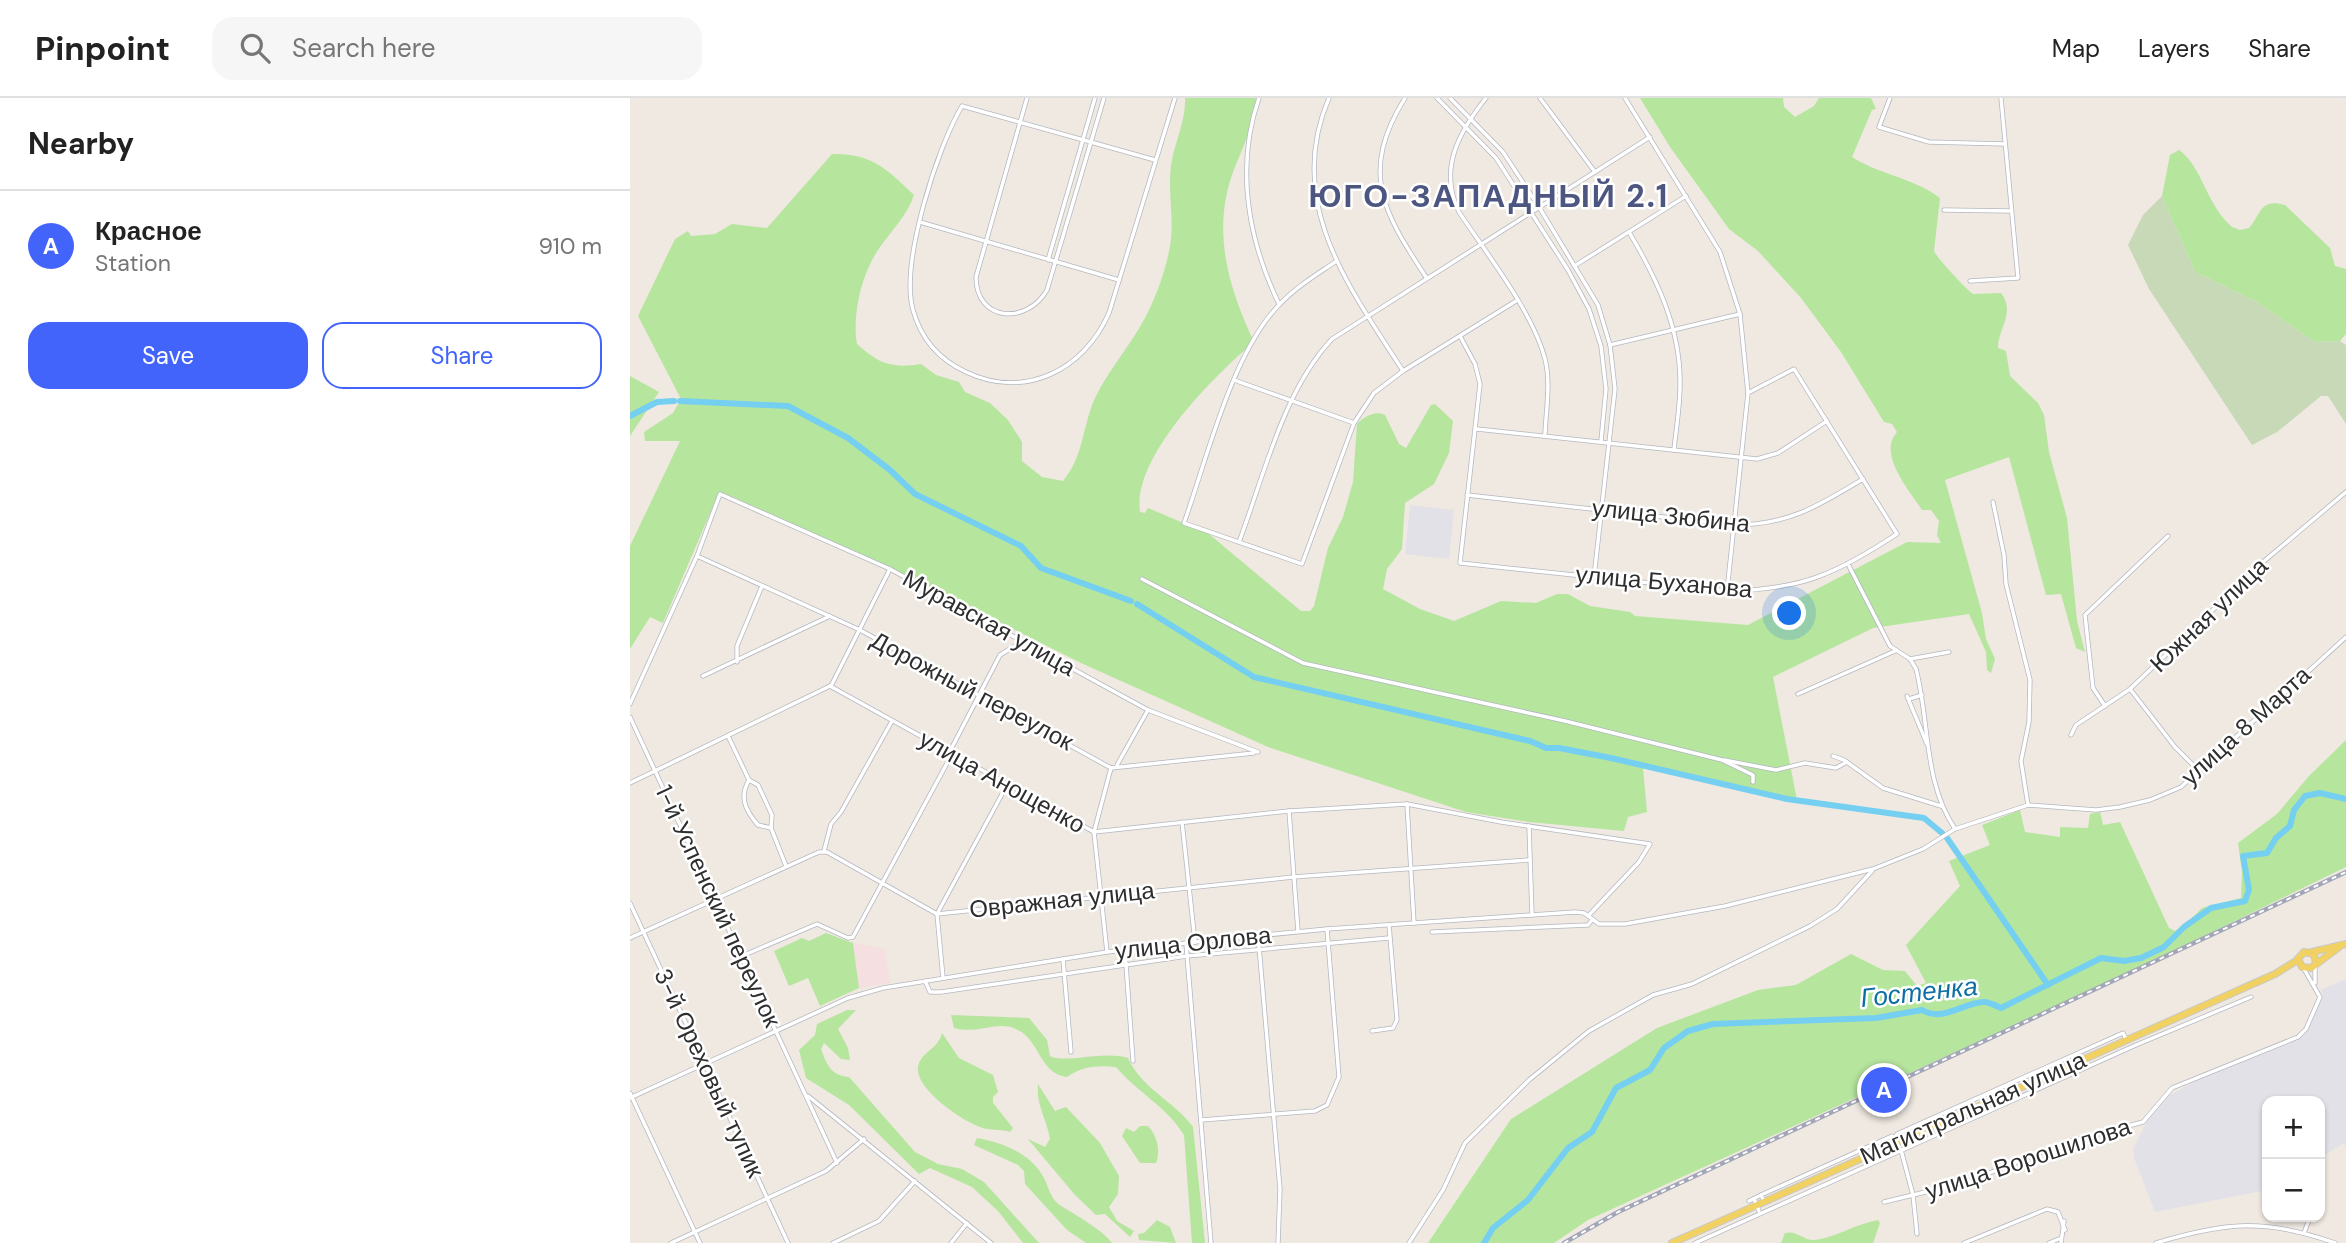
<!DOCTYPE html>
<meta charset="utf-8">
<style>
:root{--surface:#fff;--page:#f6f6f6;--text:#222;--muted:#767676;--line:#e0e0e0;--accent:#4264fb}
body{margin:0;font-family:"DM Sans",sans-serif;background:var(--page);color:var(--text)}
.controls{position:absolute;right:21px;bottom:21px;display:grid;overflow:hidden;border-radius:14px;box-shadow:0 2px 5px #0004}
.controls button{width:63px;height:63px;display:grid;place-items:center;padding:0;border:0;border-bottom:2px solid var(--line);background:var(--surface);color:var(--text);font:35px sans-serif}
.you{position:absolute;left:1160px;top:516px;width:24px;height:24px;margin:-18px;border:5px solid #fff;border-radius:50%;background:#1a73e8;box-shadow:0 0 0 10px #1a73e833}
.badge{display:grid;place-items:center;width:46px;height:46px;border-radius:50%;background:var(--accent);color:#fff;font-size:23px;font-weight:700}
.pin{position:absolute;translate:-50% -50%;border:4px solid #fff;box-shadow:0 2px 7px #0006}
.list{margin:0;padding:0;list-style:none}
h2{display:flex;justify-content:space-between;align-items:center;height:91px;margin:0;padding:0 28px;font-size:30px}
h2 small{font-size:23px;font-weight:400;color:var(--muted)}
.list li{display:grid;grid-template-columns:46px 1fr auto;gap:21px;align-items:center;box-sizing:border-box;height:112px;padding:0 28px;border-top:2px solid var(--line)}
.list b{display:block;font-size:26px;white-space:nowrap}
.list p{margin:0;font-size:23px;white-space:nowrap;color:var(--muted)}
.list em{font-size:23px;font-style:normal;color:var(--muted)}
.actions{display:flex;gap:14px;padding:21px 28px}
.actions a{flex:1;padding:16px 0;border:2px solid var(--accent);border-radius:21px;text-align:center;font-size:24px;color:var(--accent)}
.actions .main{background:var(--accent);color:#fff}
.icon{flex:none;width:38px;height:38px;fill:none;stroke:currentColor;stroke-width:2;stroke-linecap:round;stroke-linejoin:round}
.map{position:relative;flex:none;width:1716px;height:1145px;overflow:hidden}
header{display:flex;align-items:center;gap:42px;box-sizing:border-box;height:98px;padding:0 35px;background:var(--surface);border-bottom:2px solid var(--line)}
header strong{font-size:33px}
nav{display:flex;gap:38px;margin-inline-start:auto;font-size:24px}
.search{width:490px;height:63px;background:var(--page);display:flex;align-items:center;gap:18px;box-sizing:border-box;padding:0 24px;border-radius:21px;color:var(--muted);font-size:26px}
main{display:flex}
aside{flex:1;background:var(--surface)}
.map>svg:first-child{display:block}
.industrial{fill:#e3e1e8}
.medical{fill:#f5dfe0}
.green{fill:#b6e59e}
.cemetery{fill:#c8d9b8}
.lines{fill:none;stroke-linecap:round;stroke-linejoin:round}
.river{stroke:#75cff0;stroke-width:6}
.minor-casing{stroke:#b4b7c1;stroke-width:5}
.primary-casing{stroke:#c9c9c9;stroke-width:8}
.minor{stroke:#fff;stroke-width:3.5}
.primary{stroke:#f2d163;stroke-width:6}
.rail-casing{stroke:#a3a6b8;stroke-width:4.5}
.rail{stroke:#fff;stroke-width:2;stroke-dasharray:5;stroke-linecap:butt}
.labels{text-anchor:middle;stroke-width:5;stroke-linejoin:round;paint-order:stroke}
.street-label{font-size:24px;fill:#2e2e2e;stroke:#fff}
.water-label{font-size:26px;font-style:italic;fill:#0d6fa3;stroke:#fff}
.district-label{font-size:32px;font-weight:bold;letter-spacing:2px;fill:#4d5680;stroke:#fff}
</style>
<header>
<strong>Pinpoint</strong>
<div class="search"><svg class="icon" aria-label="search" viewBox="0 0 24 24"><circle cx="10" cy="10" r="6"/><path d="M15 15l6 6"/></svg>Search here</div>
<nav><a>Map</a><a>Layers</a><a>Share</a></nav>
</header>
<main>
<aside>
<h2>Nearby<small></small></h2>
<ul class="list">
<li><span class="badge">A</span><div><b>Красное</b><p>Station</p></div><em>910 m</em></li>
</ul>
<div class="actions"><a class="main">Save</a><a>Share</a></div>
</aside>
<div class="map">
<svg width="1716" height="1145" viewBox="0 0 1716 1145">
<rect width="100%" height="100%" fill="#efe9e1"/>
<g class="industrial">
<path d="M780,407L824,412L819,461L775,456Z"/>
<path d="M1716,881V1050L1714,1045L1690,1060V1003H1637V1092L1525,1114L1504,1060L1503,1051L1526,1005L1580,975L1674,938L1693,897L1691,892Z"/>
</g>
<path class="medical" d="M223,845L255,851L260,885L229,890Z"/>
<g class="green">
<path d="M555,0H626C625,28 611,52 602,77C582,135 599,191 624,244C585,277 502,359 510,414L515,415L518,410L579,436L671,513H680L684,508L698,450L713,419L723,384L727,326C734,319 745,312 755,317L769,346L776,350L801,307L805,306L823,323L819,355L804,386L775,405L772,451L757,471L753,491L790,511L824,523L871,503L906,505L927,496H938L960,508L1000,514L1005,518L1118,527L1277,444L1311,445L1307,437L1309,423L1301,412H1292C1280,393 1247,356 1267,334L1262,326L1254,324L1211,254L1171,200L1128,153L1099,131L1040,49L1010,0H1153L1154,9L1165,19L1184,8L1189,0H1241L1246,11L1242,12L1222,59C1250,77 1284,80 1310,100L1304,153C1307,160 1335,190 1343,196L1371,195C1386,215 1368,230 1368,250L1376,253L1380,278L1408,305L1414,317L1419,354L1437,420L1447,523L1455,554L1446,550L1431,496L1416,497L1379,359L1315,382L1352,515L1356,541L1365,561L1361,575L1357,572L1356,554L1339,516L1243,530L1143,579L1167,702L1013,670L1017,714L998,719L994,733L899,724L836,714L638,649L451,565L285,482L94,395L87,399L33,525L20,519L0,551V448L50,343H15L14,334L43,315L51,301L8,218L45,141L58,133L61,138L85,136L102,126L137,130L202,56C241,55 257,71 284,97C277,118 260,134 248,152C231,177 222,218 227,246C248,265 261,271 291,266L306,277L329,284L335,294L360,305L378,322L392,344V363L412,379L433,383C454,358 452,329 465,300C479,271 501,247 516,218C526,199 535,174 539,153C546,123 536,92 542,62C546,41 556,22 555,0Z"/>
<path d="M1549,52C1572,68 1577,108 1602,129L1610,132L1619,130C1632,115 1630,100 1655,107L1700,150L1705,168L1716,171V236L1710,243L1685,244L1627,204L1565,174L1532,98L1540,57Z"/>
<path d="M0,278L29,294L0,338Z"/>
<path d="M1716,642V769L1490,879L958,1122L924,1145H798L881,1021L1027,930L1128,892L1166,887L1221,856L1253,872L1275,873L1287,888L1296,885L1276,847L1330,788L1319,763L1360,747L1352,727L1390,712L1395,734L1430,739V729L1458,730L1460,716L1470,714L1473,727L1490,724L1539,830L1545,833L1552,830L1572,810L1611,800L1612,774L1608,745L1647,716L1679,678Z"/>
<path d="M196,835L223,845L229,890L190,908L178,880L159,888L144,853L172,840L179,843Z"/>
<path d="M217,912H226L208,931L218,950L220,962L211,961L194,945L191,951C196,965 201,978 219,979L285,1054L308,1066L332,1071L354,1084L409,1145H393L368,1113L342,1089L300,1070L289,1076L219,1007L176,980L169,952L185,937L187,926Z"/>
<path d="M321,917L399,920L417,942L420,958C435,966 473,952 498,960C511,990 544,1003 563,1029L575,1145H562L554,1037C537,1009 507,994 486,969C468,967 452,968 437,979C410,976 410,943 388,932C367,921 350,937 324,930Z"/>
<path d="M312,935L329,960L363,977L368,994L363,999V1005L383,1030L380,1034C372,1031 366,1033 358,1031C339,1029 284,991 288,969C291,953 308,952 312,935Z"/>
<path d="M408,986L425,1013L436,1009L470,1045L489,1078L488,1096L479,1109L487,1123L504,1133L500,1139L475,1116L466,1117L445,1097L398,1041L415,1049L420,1041C417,1021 406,1008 408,986Z"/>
<path d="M510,1028H518C527,1037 531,1054 526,1065H510L492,1038L496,1030L504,1034Z"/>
<path d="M347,1040C374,1045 400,1055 414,1080C419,1090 421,1102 431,1108C444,1116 473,1132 482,1145H456L437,1132L395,1086L394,1073L388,1067L344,1047Z"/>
<path d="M527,1122L540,1129L546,1145L509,1142L508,1136L514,1135Z"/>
<path d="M1248,1122L1250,1125L1243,1145H1151L1155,1135C1167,1132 1174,1143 1185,1142C1207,1139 1225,1126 1248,1122Z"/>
</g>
<path class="cemetery" d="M1532,98L1565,174L1627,204L1685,244L1710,243L1716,247V326L1698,298H1691L1647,334L1622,347L1519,191L1498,147L1513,117Z"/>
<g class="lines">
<g class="river">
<path d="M50,303L158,308L218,340L260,372L285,396L391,448L411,470L501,503"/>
<path d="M0,318L27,304L44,303"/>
<path d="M507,506L624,579L900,643L916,650H929L981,660L1157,701L1294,720L1312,735"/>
<path d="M1317,740L1418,887"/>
<path d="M854,1145L863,1130L898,1102L938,1050L962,1034L986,990L1020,972L1034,950L1058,933L1083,926L1246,920L1292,912C1314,925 1335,903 1355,904C1360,905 1367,908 1371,910L1471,860L1494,863L1511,860L1534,849L1554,829L1581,810L1615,803L1619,792L1613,758L1637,755L1646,740L1660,728L1664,712L1675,698L1690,695L1716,701"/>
</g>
<g class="minor-casing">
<g id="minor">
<path d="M397,0L346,179C346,224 397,227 417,192L474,0"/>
<path d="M629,0C605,69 618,142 649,206"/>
<path d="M699,0C654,104 719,189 773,273"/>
<path d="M775,0C729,74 753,114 796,179"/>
<path d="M807,0L866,60L938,172L959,211L971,248L976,291L971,343"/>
<path d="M820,0L873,54L909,109L968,207L980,247L985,291L964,479"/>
<path d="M856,0C829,34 808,71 829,114C856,155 903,214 915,261C921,285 916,312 915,336"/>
<path d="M910,0L965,74"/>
<path d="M995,0L1090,154L1110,216L1118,295L1097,493"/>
<path d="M1260,0L1249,29L1299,44L1375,46"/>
<path d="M525,62L332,8C307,50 270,165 283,212C291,241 310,262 336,274C395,302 454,272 479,215L545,0"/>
<path d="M1314,112L1381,113"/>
<path d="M290,124L489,182"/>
<path d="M999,134C1027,181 1051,231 1050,287C1050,309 1046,331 1044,352"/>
<path d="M418,162L465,0"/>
<path d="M705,164C686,177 666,189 650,206C602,254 577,361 554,425L672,466L724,325L744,295L773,273L886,203"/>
<path d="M946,167L1056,98"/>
<path d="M1340,183L1388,180L1371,0"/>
<path d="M830,238L845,266L850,286L830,465L1097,493C1172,492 1205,476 1267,436L1164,271L1118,295"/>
<path d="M980,247L1110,216"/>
<path d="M604,282L724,325"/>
<path d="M847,331L1127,361L1148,355L1197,323"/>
<path d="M837,397L1104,427C1159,427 1188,408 1233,381"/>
<path d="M1363,404L1374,457L1376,486L1400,582L1399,624L1391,663L1398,707"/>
<path d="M609,444C634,378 653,293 702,241L1020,39"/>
<path d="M67,458L230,532L481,670L624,655"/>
<path d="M1219,468L1260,548L1280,561L1286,571C1300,625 1293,683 1325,731"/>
<path d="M512,481L673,565L935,623L1092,662L1123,677V684"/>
<path d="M1280,561L1319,554"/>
<path d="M107,564V548L132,488"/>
<path d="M73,578L200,518"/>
<path d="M200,588L464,734L659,713L777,706L871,724L1020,746L1009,764L958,818"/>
<path d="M201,588L260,471"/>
<path d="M1500,591L1545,649L1568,672"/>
<path d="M1168,596L1265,553"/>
<path d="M1277,598L1297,646"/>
<path d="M1279,601L1292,597"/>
<path d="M0,606L67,458L90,396L260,471L518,612L628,654"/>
<path d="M1475,608L1463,590L1455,517L1538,438"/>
<path d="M0,619L207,1065"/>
<path d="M1441,637L1446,627L1500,591L1633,464L1716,394"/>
<path d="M98,638L119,682L128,687L142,717L141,730L156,768"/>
<path d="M319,655L370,557L391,544"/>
<path d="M1203,658L1214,662L1253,690L1311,708"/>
<path d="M1094,662L1146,672L1175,665L1206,670L1217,664"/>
<path d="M487,667L518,612"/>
<path d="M119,682C109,699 115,712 128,727L141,730"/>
<path d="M0,685L200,588"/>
<path d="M777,706L784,825"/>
<path d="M659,713L668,833"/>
<path d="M552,724L565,844"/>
<path d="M899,728L902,817"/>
<path d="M194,753L201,726L211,714L262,623"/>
<path d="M0,805L158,1145"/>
<path d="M308,814L377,687"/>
<path d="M307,816L313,880"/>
<path d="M802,834L958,827L962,822"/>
<path d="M628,837L650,1091L648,1145"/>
<path d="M0,840L189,754H197L307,816L663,779L899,762"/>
<path d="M556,845L581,1145"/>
<path d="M495,853L503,963"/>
<path d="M477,854L464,734L481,670"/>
<path d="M112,858L187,826L218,840L223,839L322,656"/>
<path d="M433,861L441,954"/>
<path d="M295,883L300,894H311L557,858L759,840"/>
<path d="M1685,885V868"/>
<path d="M742,933L763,930L767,922L759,827"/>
<path d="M0,995L70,1145"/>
<path d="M178,998L361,1145"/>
<path d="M0,1000L218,900L253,890L477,854L565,844L697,831L945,814L954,815L969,826H995L1095,808L1243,771L1293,751L1325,731L1398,707L1466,712L1490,709L1520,702L1551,689L1716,539"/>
<path d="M571,1022L685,1013L697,1007L709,979L697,831"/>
<path d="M1267,1036L1493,935L1496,941"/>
<path d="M1271,1052L1283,1097L1287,1136"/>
<path d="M1124,1101L1129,1113"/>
<path d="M1119,1103L1131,1097"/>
<path d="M1134,1103L1131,1097L1262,1038"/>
<path d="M1254,1104L1337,1084L1434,1045L1513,1024L1542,990L1668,939L1676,931L1690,899L1674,871"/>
<path d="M1674,1135L1680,1119"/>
<path d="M41,1145L196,1073L234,1041"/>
<path d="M203,1145L249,1123L285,1083"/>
<path d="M321,1145L337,1125"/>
<path d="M779,1145L813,1092L835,1045L899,982L959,933L1023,897L1062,886L1180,828L1207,811L1242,773"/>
<path d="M1065,1145L1506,947L1621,899"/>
<path d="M1334,1145L1417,1111L1428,1114L1435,1132"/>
<path d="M1419,1145L1429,1141"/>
<path d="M1431,1145L1434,1123"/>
<path d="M1526,1145C1595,1124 1635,1120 1705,1145"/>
</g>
</g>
<g class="primary-casing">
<g id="primary">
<path d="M1682,854L1716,846"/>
<path d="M1668,861L1672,869L1681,870L1709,849"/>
<path d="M1042,1145L1645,876L1666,863L1674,854L1684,856L1686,865"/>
</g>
</g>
<use href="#minor" class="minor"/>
<use href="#primary" class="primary"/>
<g class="rail-casing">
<path id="rail" d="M934,1145L988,1114L1716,774"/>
</g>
<use href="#rail" class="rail"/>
</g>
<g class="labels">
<g class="street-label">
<text transform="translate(1041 418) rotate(6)" y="8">улица Зюбина</text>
<text transform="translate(1034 484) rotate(5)" y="8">улица Буханова</text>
<text transform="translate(1579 517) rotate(-44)" y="8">Южная улица</text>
<text transform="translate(359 525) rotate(29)" y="8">Муравская улица</text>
<text transform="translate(342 593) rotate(28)" y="8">Дорожный переулок</text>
<text transform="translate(1616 628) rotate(-42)" y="8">улица 8 Марта</text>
<text transform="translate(372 684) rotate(29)" y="8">улица Анощенко</text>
<text transform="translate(432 802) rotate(-6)" y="8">Овражная улица</text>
<text transform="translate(88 808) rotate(65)" y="8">1-й Успенский переулок</text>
<text transform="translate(563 845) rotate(-6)" y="8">улица Орлова</text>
<text transform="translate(79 975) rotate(65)" y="8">3-й Ореховый тупик</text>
<text transform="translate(1343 1010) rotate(-24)" y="8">Магистральная улица</text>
<text transform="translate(1398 1061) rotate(-18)" y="8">улица Ворошилова</text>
</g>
<g class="water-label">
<text transform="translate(1289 894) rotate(-6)" y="9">Гостенка</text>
</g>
<g class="district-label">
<text x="859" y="109">ЮГО-ЗАПАДНЫЙ 2.1</text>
</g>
</g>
</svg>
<div class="controls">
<button>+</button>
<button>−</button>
</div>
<div class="you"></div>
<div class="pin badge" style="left:1254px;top:992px">A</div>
</div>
</main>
